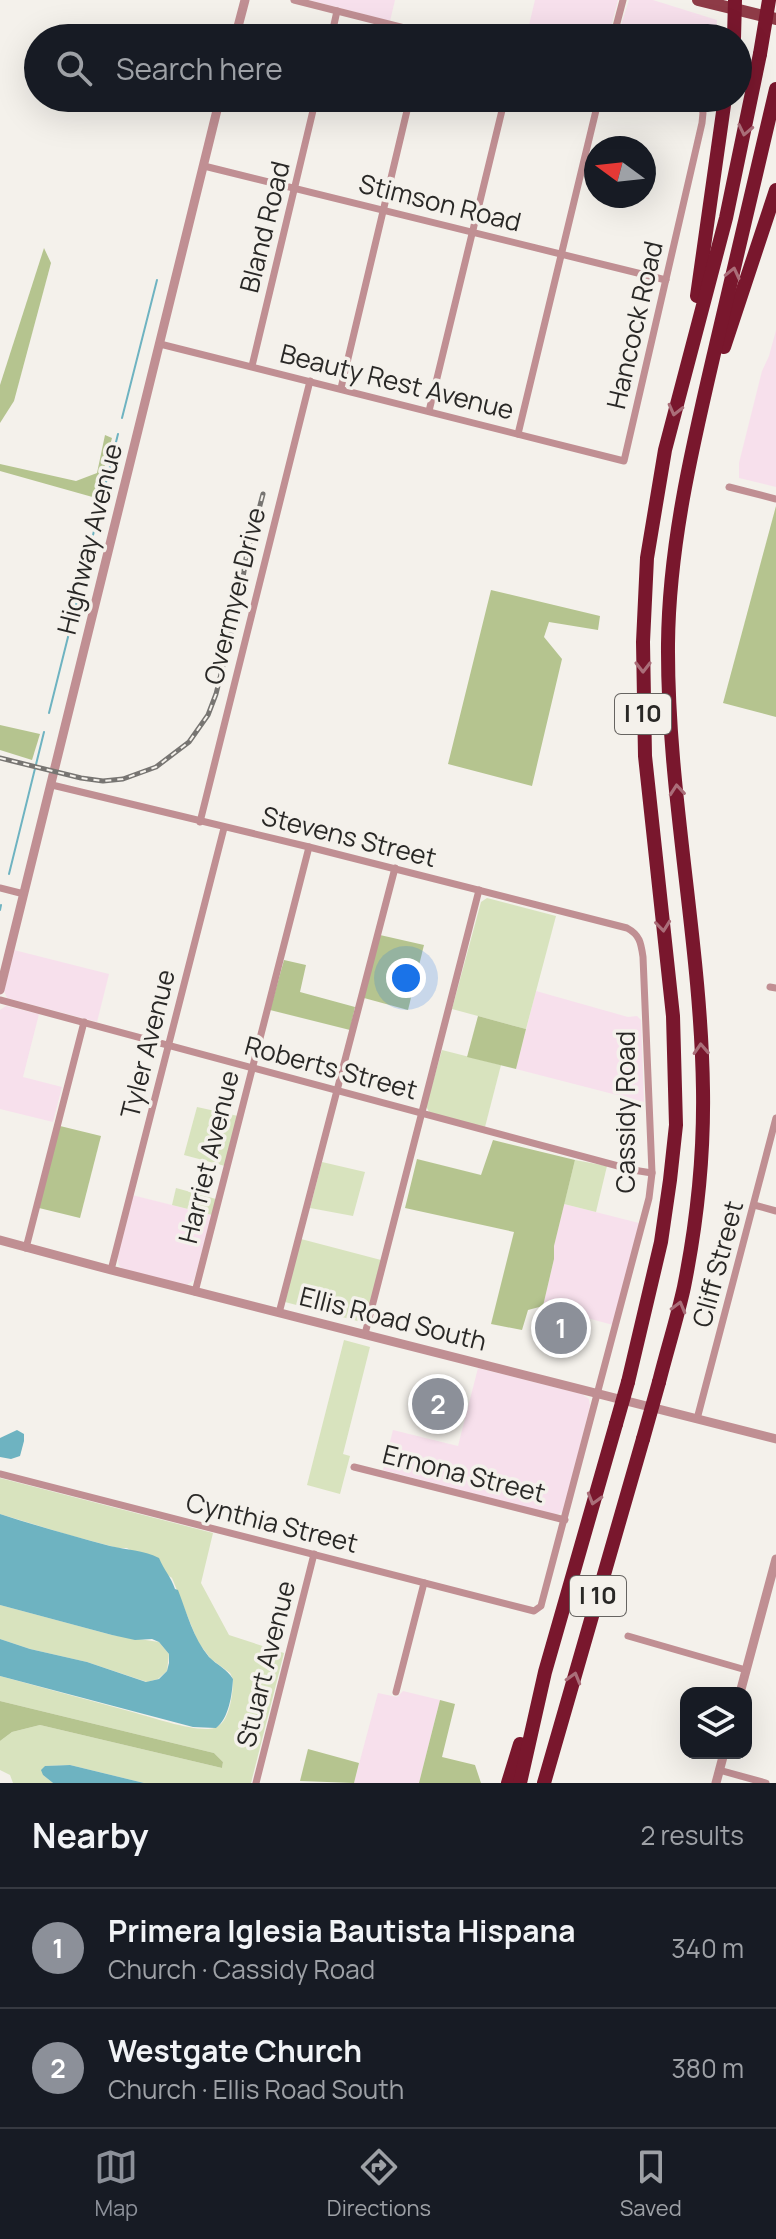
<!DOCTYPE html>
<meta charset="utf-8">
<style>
:root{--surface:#171b24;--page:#20242c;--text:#f1f3f6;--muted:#9ea1a6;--line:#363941;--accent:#8c9099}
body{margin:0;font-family:Manrope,sans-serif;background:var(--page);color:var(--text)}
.controls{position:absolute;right:24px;bottom:24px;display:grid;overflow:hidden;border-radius:16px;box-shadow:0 8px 32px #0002}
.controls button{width:72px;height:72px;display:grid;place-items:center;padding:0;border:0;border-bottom:2px solid var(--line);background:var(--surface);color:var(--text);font:40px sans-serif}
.compass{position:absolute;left:584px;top:136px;width:72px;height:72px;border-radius:50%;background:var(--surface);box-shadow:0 8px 32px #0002;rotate:285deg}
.you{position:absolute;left:406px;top:978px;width:28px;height:28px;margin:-20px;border:6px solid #fff;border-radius:50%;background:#1a73e8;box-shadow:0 0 0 12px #1a73e833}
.badge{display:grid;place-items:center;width:52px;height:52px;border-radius:50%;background:var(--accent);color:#fff;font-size:26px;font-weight:700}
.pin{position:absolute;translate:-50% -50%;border:4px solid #fff;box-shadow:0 2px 8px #0006}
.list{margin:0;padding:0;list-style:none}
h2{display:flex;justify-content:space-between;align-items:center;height:104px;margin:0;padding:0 32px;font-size:34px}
h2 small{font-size:26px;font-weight:400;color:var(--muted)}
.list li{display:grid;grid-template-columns:52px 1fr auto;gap:24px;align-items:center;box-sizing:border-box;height:120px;padding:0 32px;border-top:2px solid var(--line)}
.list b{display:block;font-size:30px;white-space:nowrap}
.list p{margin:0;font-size:26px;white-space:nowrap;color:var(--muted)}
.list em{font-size:26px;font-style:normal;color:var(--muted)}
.icon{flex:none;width:44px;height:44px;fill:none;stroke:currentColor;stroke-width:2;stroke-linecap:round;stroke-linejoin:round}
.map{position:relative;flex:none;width:776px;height:1783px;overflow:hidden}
.search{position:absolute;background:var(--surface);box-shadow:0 8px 32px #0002;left:24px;right:24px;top:24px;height:88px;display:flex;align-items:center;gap:20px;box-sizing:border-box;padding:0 28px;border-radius:44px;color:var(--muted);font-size:30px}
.sheet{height:344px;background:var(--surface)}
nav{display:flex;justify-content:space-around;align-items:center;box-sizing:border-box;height:112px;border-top:2px solid var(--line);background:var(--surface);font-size:22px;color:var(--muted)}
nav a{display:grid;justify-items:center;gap:4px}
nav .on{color:var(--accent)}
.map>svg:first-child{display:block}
.commercial{fill:#f7e0ec}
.green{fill:#d8e3be}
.forest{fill:#b5c48f}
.water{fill:#6eb3c1}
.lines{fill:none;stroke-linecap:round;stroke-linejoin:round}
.stream{stroke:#6eb3c1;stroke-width:2}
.minor{stroke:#c08f93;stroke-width:7}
.tertiary{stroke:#c08f93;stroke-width:9}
.primary{stroke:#8e3b47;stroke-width:12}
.motorway{stroke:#79172d;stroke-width:14}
.rail-casing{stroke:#777572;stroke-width:5}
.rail{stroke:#f4f1eb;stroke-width:2;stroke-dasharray:6;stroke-linecap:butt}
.motorway-bridge{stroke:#79172d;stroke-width:14}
.oneway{stroke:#aa6e79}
.labels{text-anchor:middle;stroke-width:7;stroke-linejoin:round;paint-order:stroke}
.shield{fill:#f4f1eb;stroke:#666461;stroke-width:2}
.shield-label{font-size:24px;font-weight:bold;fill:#292826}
.street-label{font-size:26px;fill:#292826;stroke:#f4f1eb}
</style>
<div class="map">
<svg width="776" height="1783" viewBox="0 0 776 1783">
<rect width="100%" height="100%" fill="#f4f1eb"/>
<g class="commercial">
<path d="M309,0H395L390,21Z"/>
<path d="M535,0H618L608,38H526Z"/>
<path d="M629,0H653L717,20L715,38H617Z"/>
<path d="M776,330V487L739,478V463L762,371L769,356Z"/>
<path d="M14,950L109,974L97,1022L7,998L4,991Z"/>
<path d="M536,991L628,1017L637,1016L641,1020L644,1102L516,1069Z"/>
<path d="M6,1006L39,1014L23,1077L62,1087L53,1122L0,1109V1010Z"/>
<path d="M132,1195L212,1215L194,1280L187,1285L122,1269L119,1265L117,1256Z"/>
<path d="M564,1204L639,1223L613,1325L543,1306L554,1259V1246Z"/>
<path d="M478,1368L582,1394L589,1399L590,1406L563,1512L556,1515L383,1470L393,1430L458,1446Z"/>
<path d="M403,1691L440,1700L419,1783H354L378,1693L397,1697Z"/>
</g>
<g class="green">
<path d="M487,898L556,916L526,1029L452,1009L481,902Z"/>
<path d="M442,1050L501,1065L485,1127L430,1114L426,1106Z"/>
<path d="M197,1107L238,1116L225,1166L184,1155Z"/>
<path d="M575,1160L607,1166L596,1212L564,1204Z"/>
<path d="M322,1162L365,1172L353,1216L310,1208Z"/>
<path d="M176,1188L216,1199L212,1215L172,1205Z"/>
<path d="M301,1239L381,1260L365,1323L285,1302Z"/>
<path d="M344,1340L370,1347L343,1454L350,1456L340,1494L307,1485Z"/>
<path d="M0,1478L213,1533L201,1583L229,1635L284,1653L251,1783H144L70,1765L45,1766L43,1775L53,1783H13L10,1775L0,1770V1741L12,1732L40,1725L222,1768L223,1762L214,1753L0,1701V1676C45,1688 91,1701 136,1713C153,1718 199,1733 214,1728C230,1724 233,1693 233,1679L230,1673L211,1659L198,1642L172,1578L127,1548H118L69,1535L0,1514Z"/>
<path d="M0,1605L112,1635L159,1642L169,1654L167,1671L158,1679L147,1682L87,1662L30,1649L0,1639Z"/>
</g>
<g class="forest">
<path d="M44,248L51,263L14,401L0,423V385Z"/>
<path d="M105,435L112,438L96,498L0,471V464L76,481L97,473Z"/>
<path d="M776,506V717L723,703Z"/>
<path d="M491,590L600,616L598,630L549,622L544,637L562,659L532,786L448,764Z"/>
<path d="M0,725L40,734L32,760L0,750Z"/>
<path d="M380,935L424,945L408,1010L364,998Z"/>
<path d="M284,960L306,965L300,992L355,1007L350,1030L270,1010Z"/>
<path d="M478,1016L526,1029L516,1069L467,1057Z"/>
<path d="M60,1126L101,1136L80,1218L39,1208Z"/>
<path d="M493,1140L575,1160L554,1246V1259L543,1306L528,1310L522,1330L491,1324L514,1232L405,1208L417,1159L481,1175Z"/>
<path d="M440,1700L455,1704L442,1757L475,1765L481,1783H419Z"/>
<path d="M0,1701L214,1753L223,1762L222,1768L40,1725L12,1732L0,1741Z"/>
<path d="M308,1749L359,1763L354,1783L300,1781Z"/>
</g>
<g class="water">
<path d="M17,1430L24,1434V1441L20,1456L11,1459L0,1457V1438Z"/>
<path d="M0,1514C37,1526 73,1536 110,1546C127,1550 143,1550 159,1558C164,1570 171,1577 175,1589L178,1590C187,1613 193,1638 209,1657C217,1665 227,1669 233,1679C232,1695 229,1718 216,1728L193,1727L0,1676V1639L30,1649L87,1662L146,1682L159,1679L167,1671L169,1663V1654L159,1642L152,1639L135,1640L112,1635L0,1605Z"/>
<path d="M70,1765L144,1783H53L43,1775L41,1770L45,1766Z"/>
</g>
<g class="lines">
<g class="stream">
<path d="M122,418L157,280"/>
<path d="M93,535L118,434"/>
<path d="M82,581L86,565"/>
<path d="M49,713L78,597"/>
<path d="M9,874L44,732"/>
<path d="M0,910L1,905"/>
</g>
<g class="minor">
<path d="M294,0L444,38"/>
<path d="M331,38L337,11"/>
<path d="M613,38L623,0"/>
<path d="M204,166L666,280"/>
<path d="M160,344L624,461L702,123L703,113L701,104L691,98"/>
<path d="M252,366L316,98"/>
<path d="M341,388L410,98"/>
<path d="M429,411L505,98"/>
<path d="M518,434L599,98"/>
<path d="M729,487L776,499"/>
<path d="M200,822L310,381"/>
<path d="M0,888L24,894"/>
<path d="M770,987L776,988"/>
<path d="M0,1000L633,1170L652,1173"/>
<path d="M754,1205L776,1211"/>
<path d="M26,1248L84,1022"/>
<path d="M111,1270L224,828"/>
<path d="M195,1292L309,847"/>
<path d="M279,1313L395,868"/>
<path d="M365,1334L479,890"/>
<path d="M697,1419L776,1118"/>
<path d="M354,1467L565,1520"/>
<path d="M0,1474L534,1611L541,1606L542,1602L649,1198L652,1173L643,957C641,943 640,935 627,928L309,847L52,785"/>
<path d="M628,1636L746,1670"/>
<path d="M396,1692L424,1583"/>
<path d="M719,1770L766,1783"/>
<path d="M256,1783L314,1554"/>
</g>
<g class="tertiary">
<path d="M235,38L245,0"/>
<path d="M0,990L220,98"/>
<path d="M0,1240L111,1270L776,1439"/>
<path d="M740,1693L776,1559"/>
<path d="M716,1783L724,1753"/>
</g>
<path class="primary" d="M698,0L776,19"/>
<g class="motorway">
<path d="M734,38L735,0"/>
<path d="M697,296L725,98"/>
<path d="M724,347L776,190"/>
<path d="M628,1382L661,1242L670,1180L676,1125L673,1016L645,756L643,642L647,558L665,450L726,218L760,54"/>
<path d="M659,1382C667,1350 677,1319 684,1287C697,1222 704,1156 703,1090C701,941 667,793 668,644C669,543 693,444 716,345C736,260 756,174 776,89"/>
<path d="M508,1783L520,1744"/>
<path d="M520,1783L545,1672L616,1424"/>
<path d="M544,1783L643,1439"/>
</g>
<g class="rail-casing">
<path id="rail" d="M0,758L81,778L103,781L123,779L156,767L189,742L208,715L216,694L240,597L246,558L263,494"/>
</g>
<use href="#rail" class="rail"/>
<g class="motorway-bridge">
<path d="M760,54L769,0"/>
<path d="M616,1424L628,1382"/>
<path d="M643,1439L659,1382"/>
</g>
</g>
<defs><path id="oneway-chevron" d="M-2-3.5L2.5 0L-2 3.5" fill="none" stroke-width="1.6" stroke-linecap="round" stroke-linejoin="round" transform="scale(2)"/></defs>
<g class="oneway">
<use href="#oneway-chevron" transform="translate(745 130) rotate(102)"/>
<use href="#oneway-chevron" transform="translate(733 273) rotate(-77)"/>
<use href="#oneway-chevron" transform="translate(675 410) rotate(104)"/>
<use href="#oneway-chevron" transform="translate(643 667) rotate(90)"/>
<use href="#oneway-chevron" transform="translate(677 790) rotate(-95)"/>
<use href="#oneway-chevron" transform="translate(663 926) rotate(84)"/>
<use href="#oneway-chevron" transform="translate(701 1049) rotate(-93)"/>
<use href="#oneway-chevron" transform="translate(679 1307) rotate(-75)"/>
<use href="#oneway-chevron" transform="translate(594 1499) rotate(106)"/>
<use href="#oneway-chevron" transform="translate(574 1678) rotate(-74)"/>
</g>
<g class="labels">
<g class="shield">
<rect x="615" y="694" width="56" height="40" rx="6"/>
<rect x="570" y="1576" width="56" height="40" rx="6"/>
</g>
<g class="shield-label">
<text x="643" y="722">I 10</text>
<text x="598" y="1604">I 10</text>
</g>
<g class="street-label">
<text transform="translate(440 203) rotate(14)" y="9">Stimson Road</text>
<text transform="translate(265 227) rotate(-76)" y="9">Bland Road</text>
<text transform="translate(635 325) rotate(-77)" y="9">Hancock Road</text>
<text transform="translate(397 382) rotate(14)" y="9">Beauty Rest Avenue</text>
<text transform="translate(90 539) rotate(-76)" y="9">Highway Avenue</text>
<text transform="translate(235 596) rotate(-76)" y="9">Overmyer Drive</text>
<text transform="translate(349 837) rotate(14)" y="9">Stevens Street</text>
<text transform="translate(148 1044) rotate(-76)" y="9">Tyler Avenue</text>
<text transform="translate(331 1068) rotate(15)" y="9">Roberts Street</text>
<text transform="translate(626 1112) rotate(-90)" y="9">Cassidy Road</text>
<text transform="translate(209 1157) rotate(-76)" y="9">Harriet Avenue</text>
<text transform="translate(718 1264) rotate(-75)" y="9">Cliff Street</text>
<text transform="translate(393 1319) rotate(14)" y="9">Ellis Road South</text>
<text transform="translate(464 1474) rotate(14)" y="9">Ernona Street</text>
<text transform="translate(272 1523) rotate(14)" y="9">Cynthia Street</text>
<text transform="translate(266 1664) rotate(-76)" y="9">Stuart Avenue</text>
</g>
</g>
</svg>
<div class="controls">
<button><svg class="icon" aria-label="layers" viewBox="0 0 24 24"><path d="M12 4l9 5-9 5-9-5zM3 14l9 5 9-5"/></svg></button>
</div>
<svg class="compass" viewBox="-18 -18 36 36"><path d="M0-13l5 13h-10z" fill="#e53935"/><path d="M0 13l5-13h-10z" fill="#9ea1a6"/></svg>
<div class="you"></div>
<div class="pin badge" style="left:561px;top:1328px">1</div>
<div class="pin badge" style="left:438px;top:1404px">2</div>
<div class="search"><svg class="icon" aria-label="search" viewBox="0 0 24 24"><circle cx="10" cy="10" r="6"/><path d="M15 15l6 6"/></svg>Search here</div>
</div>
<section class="sheet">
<h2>Nearby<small>2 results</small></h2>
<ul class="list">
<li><span class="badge">1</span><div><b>Primera Iglesia Bautista Hispana</b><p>Church · Cassidy Road</p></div><em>340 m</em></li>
<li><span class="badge">2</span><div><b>Westgate Church</b><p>Church · Ellis Road South</p></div><em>380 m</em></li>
</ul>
</section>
<nav>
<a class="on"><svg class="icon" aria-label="map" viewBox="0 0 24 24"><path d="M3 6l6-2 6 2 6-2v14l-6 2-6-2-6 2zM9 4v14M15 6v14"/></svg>Map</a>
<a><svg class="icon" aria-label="directions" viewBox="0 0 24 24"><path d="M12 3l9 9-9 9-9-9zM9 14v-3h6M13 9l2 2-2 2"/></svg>Directions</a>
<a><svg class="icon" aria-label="saved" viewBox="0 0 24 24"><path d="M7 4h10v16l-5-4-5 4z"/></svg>Saved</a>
</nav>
